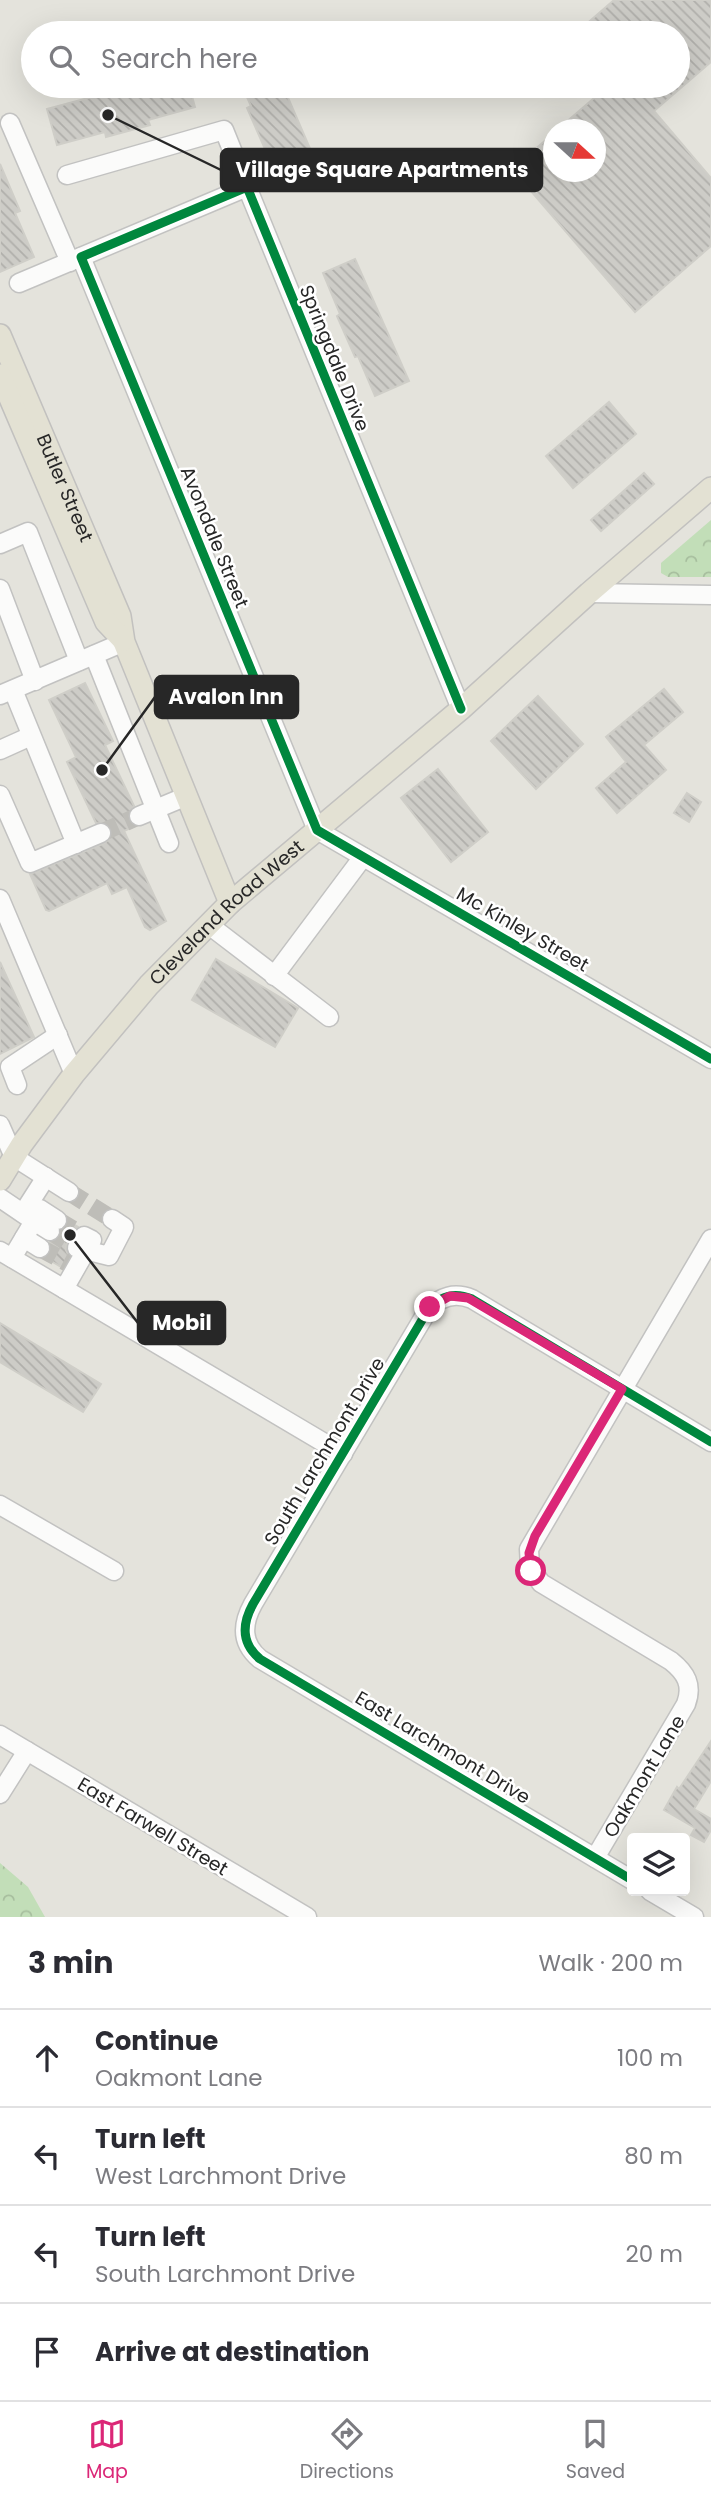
<!DOCTYPE html>
<meta charset="utf-8">
<style>
:root{--surface:#fff;--page:#f7f7f7;--text:#2b2b33;--muted:#7c7c81;--line:#e1e1e2;--accent:#db2777}
body{margin:0;font-family:Poppins,sans-serif;background:var(--page);color:var(--text)}
.controls{position:absolute;right:21px;bottom:21px;display:grid;overflow:hidden;border-radius:7px;box-shadow:0 7px 28px #0002}
.controls button{width:63px;height:63px;display:grid;place-items:center;padding:0;border:0;border-bottom:2px solid var(--line);background:var(--surface);color:var(--text);font:35px sans-serif}
.compass{position:absolute;left:543px;top:119px;width:63px;height:63px;border-radius:50%;background:var(--surface);box-shadow:0 7px 28px #0002;rotate:111deg}
.stop{position:absolute;width:21px;height:21px;margin:-16px;border:5px solid #db2777;border-radius:50%;background:#fff}
.stop.end{background:#db2777;border-color:#fff;box-shadow:0 2px 7px #0008}
.list{margin:0;padding:0;list-style:none}
h2{display:flex;justify-content:space-between;align-items:center;height:91px;margin:0;padding:0 28px;font-size:30px}
h2 small{font-size:23px;font-weight:400;color:var(--muted)}
.list li{display:grid;grid-template-columns:46px 1fr auto;gap:21px;align-items:center;box-sizing:border-box;height:98px;padding:0 28px;border-top:2px solid var(--line)}
.list b{display:block;font-size:26px;white-space:nowrap}
.list p{margin:0;font-size:23px;white-space:nowrap;color:var(--muted)}
.list em{font-size:23px;font-style:normal;color:var(--muted)}
.icon{flex:none;width:38px;height:38px;fill:none;stroke:currentColor;stroke-width:2;stroke-linecap:round;stroke-linejoin:round}
.map{position:relative;flex:none;width:711px;height:1917px;overflow:hidden}
.search{position:absolute;background:var(--surface);box-shadow:0 7px 28px #0002;left:21px;right:21px;top:21px;height:77px;display:flex;align-items:center;gap:18px;box-sizing:border-box;padding:0 24px;border-radius:38px;color:var(--muted);font-size:26px}
.sheet{height:483px;background:var(--surface)}
nav{display:flex;justify-content:space-around;align-items:center;box-sizing:border-box;height:98px;border-top:2px solid var(--line);background:var(--surface);font-size:19px;color:var(--muted)}
nav a{display:grid;justify-items:center;gap:4px}
nav .on{color:var(--accent)}
.map>svg:first-child{display:block}
.forest{fill:url(#forest-crowns)}
.building{fill:url(#building-back-hatch);stroke:#cfcec8;stroke-width:2}
.lines{fill:none;stroke-linecap:round;stroke-linejoin:round}
.minor-tunnel{stroke:#bebdb8;stroke-width:18;stroke-dasharray:18 9;stroke-linecap:butt}
.minor-casing{stroke:#c2c2c1;stroke-width:21}
.major-casing{stroke:#c2c1bf;stroke-width:24}
.minor{stroke:#fbfbfa;stroke-width:18}
.major{stroke:#e3e1d3;stroke-width:21}
.cycleway-casing{stroke:#fff;stroke-width:13}
.cycleway{stroke:#00873e;stroke-width:9}
.route{stroke:#db2777;stroke-width:9}
.labels{text-anchor:middle;stroke-width:5;stroke-linejoin:round;paint-order:stroke}
.street-label{font-size:19px;fill:#272727;stroke:#fff}
.leader{fill:none;stroke:#272727;stroke-width:2.5}
.callout-dot{fill:#272727;stroke:#fff;stroke-width:2.5}
.callout{fill:#272727;stroke:#272727;stroke-width:2.5}
.callout-label{font-size:21px;text-anchor:middle;font-weight:bold;fill:#fff}
</style>
<div class="map">
<svg width="711" height="1917" viewBox="0 0 711 1917">
<defs>
<pattern id="forest-crowns" width="20" height="18" patternUnits="userSpaceOnUse" patternTransform="scale(1.75)"><rect width="20" height="18" fill="#c2deb8"/><path d="M2 6a3 3 0 1 1 6 0M12 15a3 3 0 1 1 6 0" fill="none" stroke="#a7be9e"/></pattern>
<pattern id="building-back-hatch" width="6" height="6" patternUnits="userSpaceOnUse" patternTransform="scale(1.75)"><rect width="6" height="6" fill="#cdccc7"/><path d="M-1 5l2 2M0 0l6 6M5-1l2 2" fill="none" stroke="#b0afab"/></pattern>
</defs>
<rect width="100%" height="100%" fill="#e4e3dc"/>
<g class="forest">
<path d="M711,520V577H668L661,573V563Z"/>
<path d="M0,1863L28,1887L45,1917H0Z"/>
</g>
<g class="building">
<path d="M614,0H711V62L654,111L711,178V246L635,312L512,169L554,133V172H596V130H557L608,86H678V33H576Z"/>
<path d="M133,86H189L195,107L148,120L150,125L106,137L105,132L57,145L47,109Z"/>
<path d="M242,86H283L321,174L286,189L268,148L265,149L247,108L251,106Z"/>
<path d="M0,164L20,211L15,213L34,257L0,272Z"/>
<path d="M355,259L409,381L375,396L358,356L355,357L337,316L340,314L323,273Z"/>
<path d="M609,402L636,434L573,488L546,456Z"/>
<path d="M644,473L654,484L601,531L591,520Z"/>
<path d="M85,683L113,741L105,745L134,806L128,815L129,821L135,826L124,831L166,921L150,930L145,927L127,887L112,894L107,883L49,911L46,910L30,874L105,843L112,835V829L107,824L96,823L67,762L76,757L49,700Z"/>
<path d="M664,689L683,712L644,745L666,770L617,813L596,788L626,762L606,737Z"/>
<path d="M538,696L583,744L536,789L491,741Z"/>
<path d="M438,769L488,832L451,862L401,798Z"/>
<path d="M687,793L701,802L689,822L674,813Z"/>
<path d="M216,959L298,1008L275,1047L192,1000Z"/>
<path d="M0,962L34,1037L0,1054Z"/>
<path d="M68,1221L78,1227L73,1238L66,1245V1250L69,1256L63,1268L46,1258L51,1249L50,1242L59,1238Z"/>
<path d="M0,1323L101,1384L83,1412L0,1362Z"/>
<path d="M711,1741V1781L694,1809L711,1819V1830L704,1842L691,1835L695,1828L664,1810L677,1787L679,1789Z"/>
</g>
<g class="lines">
<g class="minor-tunnel">
<path d="M101,833L139,816"/>
<path d="M69,1192L112,1219"/>
<path d="M57,1220L84,1236"/>
<path d="M50,1231L77,1248"/>
<path d="M40,1248L68,1263"/>
</g>
<g class="minor-casing">
<g id="minor">
<path d="M10,123L70,262"/>
<path d="M67,175L224,130L247,187"/>
<path d="M81,257L317,830L711,1059"/>
<path d="M19,283L247,187L461,709"/>
<path d="M0,544L28,532L79,661"/>
<path d="M0,589L35,681"/>
<path d="M589,593L711,595"/>
<path d="M94,655L169,843"/>
<path d="M13,690L76,844"/>
<path d="M0,695L124,642"/>
<path d="M0,750L31,736"/>
<path d="M0,795L30,863L101,833"/>
<path d="M139,816L187,796"/>
<path d="M0,899L74,1074"/>
<path d="M209,925L329,1017"/>
<path d="M274,976L363,857"/>
<path d="M17,1085L10,1067L58,1035"/>
<path d="M0,1125L14,1157L69,1192"/>
<path d="M0,1198L34,1221L12,1258"/>
<path d="M23,1213L46,1177"/>
<path d="M50,1231L34,1221L40,1209L57,1220"/>
<path d="M24,1238L40,1248"/>
<path d="M77,1248L109,1256L124,1227L112,1219"/>
<path d="M0,1251L343,1454"/>
<path d="M64,1289L92,1240L84,1236"/>
<path d="M0,1505L114,1571"/>
<path d="M0,1735L307,1917"/>
<path d="M0,1794L27,1751"/>
<path d="M595,1858L686,1704C693,1685 686,1673 671,1661L541,1583L530,1567L529,1549L711,1239"/>
<path d="M632,1880L260,1659C241,1643 242,1624 253,1604L428,1310C440,1296 455,1292 472,1299L711,1442"/>
<path d="M650,1891L694,1917"/>
</g>
</g>
<g class="major-casing">
<g id="major">
<path id="s1" d="M0,335L120,616L124,642L230,903"/>
<path d="M0,375L106,622L123,640"/>
<path id="s2" d="M0,1180L22,1144L74,1074L149,985L230,903L461,709L589,593L711,488"/>
</g>
</g>
<use href="#minor" class="minor"/>
<use href="#major" class="major"/>
<g class="cycleway-casing">
<g id="cycleway">
<path d="M461,709L247,187L81,257L317,830L711,1059"/>
<path d="M632,1880L260,1659C241,1643 242,1624 253,1604L428,1310C440,1296 455,1292 472,1299L711,1442"/>
</g>
</g>
<use href="#cycleway" class="cycleway"/>
</g>
<g class="lines">
<path class="route" d="M430,1307L450,1296L468,1298L622,1389L535,1536L529,1553L531,1571"/>
</g>
<g class="labels">
<g class="street-label">
<text transform="translate(335 358) rotate(68)" y="7">Springdale Drive</text>
<text dy="7" stroke="none"><textPath href="#s1" startOffset="166">Butler Street</textPath></text>
<text transform="translate(215 537) rotate(68)" y="7">Avondale Street</text>
<text dy="7" stroke="none"><textPath href="#s2" startOffset="352">Cleveland Road West</textPath></text>
<text transform="translate(523 929) rotate(30)" y="7">Mc Kinley Street</text>
<text transform="translate(324 1451) rotate(-59)" y="7">South Larchmont Drive</text>
<text transform="translate(443 1747) rotate(31)" y="7">East Larchmont Drive</text>
<text transform="translate(644 1776) rotate(-59)" y="7">Oakmont Lane</text>
<text transform="translate(153 1826) rotate(31)" y="7">East Farwell Street</text>
</g>
</g>
<path class="leader" d="M108 115L221 170M102 770L155 697M70 1235L138 1323"/>
<g class="callout-dot">
<circle cx="108" cy="115" r="7"/>
<circle cx="102" cy="770" r="7"/>
<circle cx="70" cy="1235" r="7"/>
</g>
<g class="callout">
<rect x="221" y="149" width="321" height="42" rx="7"/>
<rect x="155" y="676" width="143" height="42" rx="7"/>
<rect x="138" y="1302" width="87" height="42" rx="7"/>
</g>
<g class="callout-label">
<text x="382" y="177">Village Square Apartments</text>
<text x="226" y="704">Avalon Inn</text>
<text x="182" y="1330">Mobil</text>
</g>
</svg>
<div class="controls">
<button><svg class="icon" aria-label="layers" viewBox="0 0 24 24"><path d="M12 4l9 5-9 5-9-5zM3 14l9 5 9-5"/></svg></button>
</div>
<svg class="compass" viewBox="-18 -18 36 36"><path d="M0-13l5 13h-10z" fill="#e53935"/><path d="M0 13l5-13h-10z" fill="#7c7c81"/></svg>
<div class="stop" style="left:531px;top:1571px"></div>
<div class="stop end" style="left:430px;top:1307px"></div>
<div class="search"><svg class="icon" aria-label="search" viewBox="0 0 24 24"><circle cx="10" cy="10" r="6"/><path d="M15 15l6 6"/></svg>Search here</div>
</div>
<section class="sheet">
<h2>3 min<small>Walk · 200 m</small></h2>
<ul class="list">
<li><svg class="icon" aria-label="ahead" viewBox="0 0 24 24"><path d="M12 20V5M6 11l6-6 6 6"/></svg><div><b>Continue</b><p>Oakmont Lane</p></div><em>100 m</em></li>
<li><svg class="icon" aria-label="left" viewBox="0 0 24 24"><path d="M17 20v-9H6M10 6l-5 5 5 5"/></svg><div><b>Turn left</b><p>West Larchmont Drive</p></div><em>80 m</em></li>
<li><svg class="icon" aria-label="left" viewBox="0 0 24 24"><path d="M17 20v-9H6M10 6l-5 5 5 5"/></svg><div><b>Turn left</b><p>South Larchmont Drive</p></div><em>20 m</em></li>
<li><svg class="icon" aria-label="arrive" viewBox="0 0 24 24"><path d="M6 21V4h12l-3 4 3 4H6"/></svg><div><b>Arrive at destination</b></div></li>
</ul>
</section>
<nav>
<a class="on"><svg class="icon" aria-label="map" viewBox="0 0 24 24"><path d="M3 6l6-2 6 2 6-2v14l-6 2-6-2-6 2zM9 4v14M15 6v14"/></svg>Map</a>
<a><svg class="icon" aria-label="directions" viewBox="0 0 24 24"><path d="M12 3l9 9-9 9-9-9zM9 14v-3h6M13 9l2 2-2 2"/></svg>Directions</a>
<a><svg class="icon" aria-label="saved" viewBox="0 0 24 24"><path d="M7 4h10v16l-5-4-5 4z"/></svg>Saved</a>
</nav>
